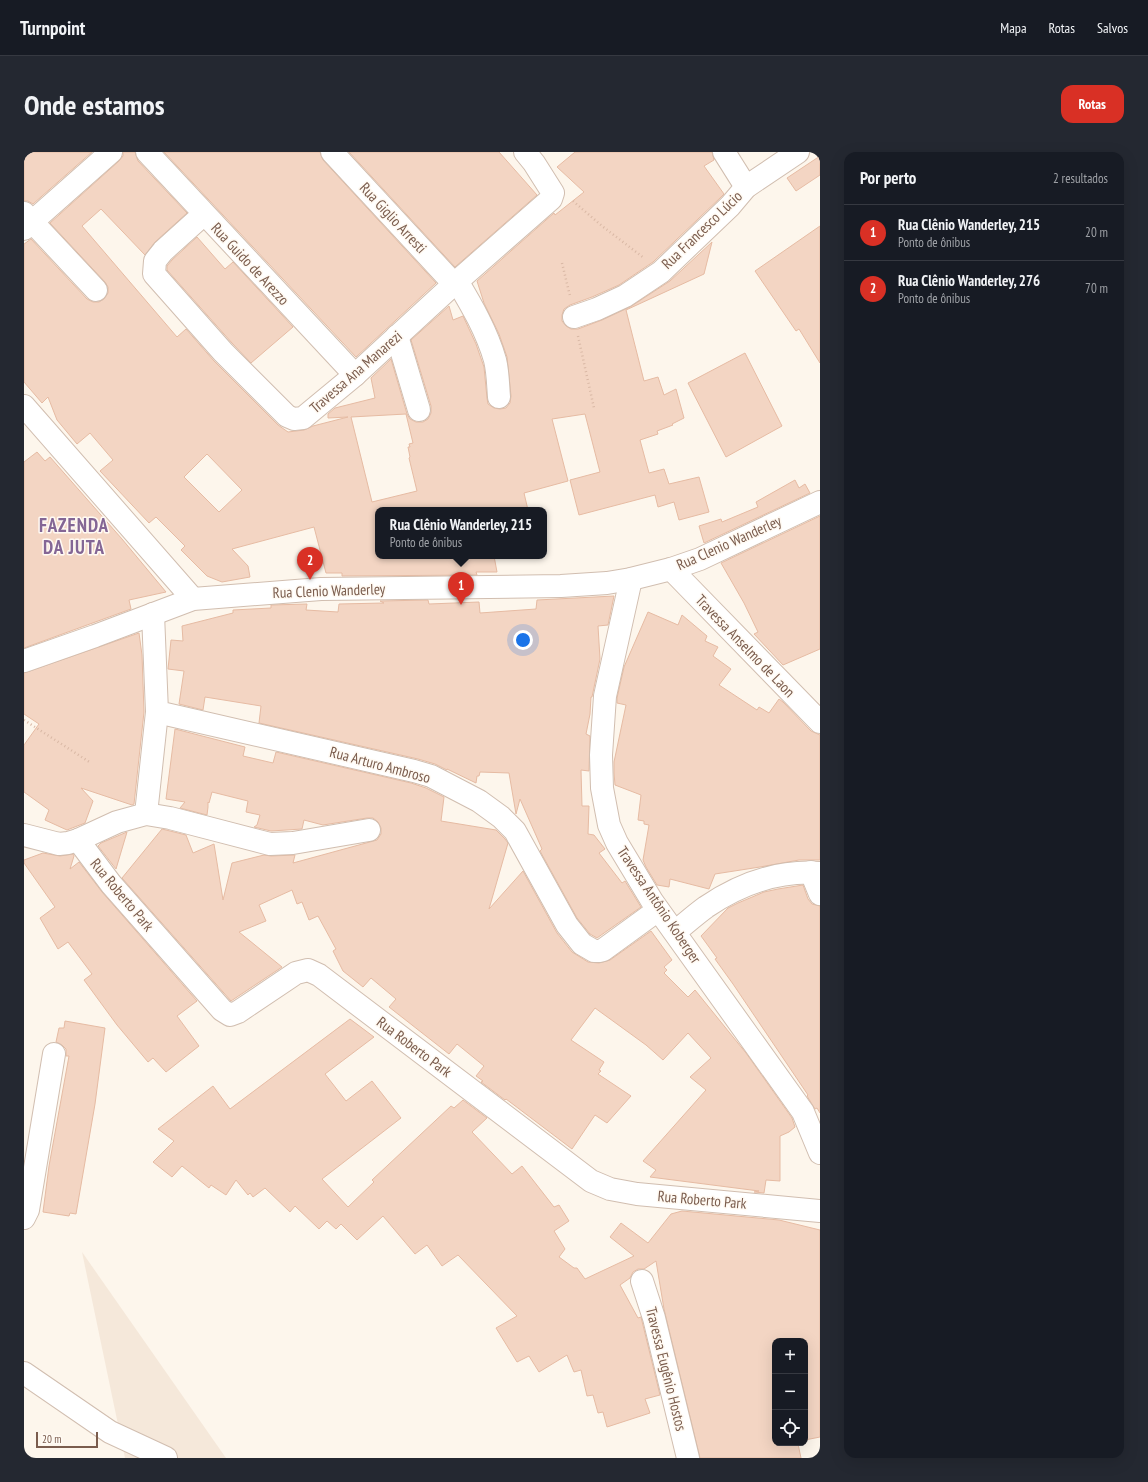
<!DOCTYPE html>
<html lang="pt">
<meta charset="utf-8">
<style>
:root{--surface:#171b24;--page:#242831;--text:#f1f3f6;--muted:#9ea1a6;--line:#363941;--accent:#d93025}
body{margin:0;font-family:"PT Sans Narrow",sans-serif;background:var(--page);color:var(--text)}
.controls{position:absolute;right:12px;bottom:12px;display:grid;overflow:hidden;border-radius:8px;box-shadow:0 4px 16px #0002}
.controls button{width:36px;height:36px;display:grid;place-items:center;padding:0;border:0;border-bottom:1px solid var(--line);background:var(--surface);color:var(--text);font:20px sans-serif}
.scale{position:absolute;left:12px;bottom:10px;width:62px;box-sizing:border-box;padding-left:4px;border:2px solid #7a5c4d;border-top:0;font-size:11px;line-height:14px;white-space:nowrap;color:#7a5c4d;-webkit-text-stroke:3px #fffaf3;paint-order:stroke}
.you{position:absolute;left:499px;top:488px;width:14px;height:14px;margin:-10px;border:3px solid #fff;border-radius:50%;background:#1a73e8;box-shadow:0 0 0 6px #1a73e833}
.badge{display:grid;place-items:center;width:26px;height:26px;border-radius:50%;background:var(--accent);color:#fff;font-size:13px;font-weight:700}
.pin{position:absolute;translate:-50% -33px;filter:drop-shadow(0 1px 2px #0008)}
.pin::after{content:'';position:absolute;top:21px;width:14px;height:12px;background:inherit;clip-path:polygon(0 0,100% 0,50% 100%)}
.popup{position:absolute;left:351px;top:355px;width:172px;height:52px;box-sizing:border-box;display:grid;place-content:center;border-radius:8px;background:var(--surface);filter:drop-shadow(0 1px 3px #0005);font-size:13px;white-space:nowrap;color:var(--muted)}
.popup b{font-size:15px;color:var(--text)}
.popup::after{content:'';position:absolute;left:50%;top:100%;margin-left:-8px;border:8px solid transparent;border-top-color:var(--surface)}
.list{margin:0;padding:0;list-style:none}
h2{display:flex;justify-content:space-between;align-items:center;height:52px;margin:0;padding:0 16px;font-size:17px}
h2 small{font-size:13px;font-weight:400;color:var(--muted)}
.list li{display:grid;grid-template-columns:26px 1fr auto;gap:12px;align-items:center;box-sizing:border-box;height:56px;padding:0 16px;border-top:1px solid var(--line)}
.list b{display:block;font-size:15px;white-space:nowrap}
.list p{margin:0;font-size:13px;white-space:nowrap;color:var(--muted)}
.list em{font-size:13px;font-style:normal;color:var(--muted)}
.icon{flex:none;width:22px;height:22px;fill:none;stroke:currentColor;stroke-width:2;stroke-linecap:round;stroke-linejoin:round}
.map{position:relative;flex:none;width:796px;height:1306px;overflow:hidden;border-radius:12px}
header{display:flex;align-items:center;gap:24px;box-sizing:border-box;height:56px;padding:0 20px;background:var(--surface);border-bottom:1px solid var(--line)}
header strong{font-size:19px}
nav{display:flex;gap:22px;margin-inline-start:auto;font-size:14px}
.intro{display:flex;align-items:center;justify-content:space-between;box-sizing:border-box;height:96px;padding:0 24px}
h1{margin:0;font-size:28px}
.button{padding:10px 18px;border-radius:12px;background:var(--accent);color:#fff;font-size:14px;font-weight:700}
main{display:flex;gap:24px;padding:0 24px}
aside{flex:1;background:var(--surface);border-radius:12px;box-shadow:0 4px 16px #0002}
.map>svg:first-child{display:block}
.residential{fill:#f5e8da}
.building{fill:#f3d5c3;stroke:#e6bba3;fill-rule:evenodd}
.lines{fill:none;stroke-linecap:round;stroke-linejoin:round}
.minor-casing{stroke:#d1beb0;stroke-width:24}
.path{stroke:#d9b8a5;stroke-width:2.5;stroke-dasharray:1 3;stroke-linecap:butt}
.minor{stroke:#fff;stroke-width:22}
.labels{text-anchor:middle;stroke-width:3;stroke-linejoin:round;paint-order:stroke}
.street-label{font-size:15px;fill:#7a5c4d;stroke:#fffaf3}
.district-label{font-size:19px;font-weight:bold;letter-spacing:1px;fill:#846695;stroke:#fffaf3}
</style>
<header>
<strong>Turnpoint</strong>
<nav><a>Mapa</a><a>Rotas</a><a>Salvos</a></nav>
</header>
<div class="intro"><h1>Onde estamos</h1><a class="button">Rotas</a></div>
<main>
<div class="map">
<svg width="796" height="1306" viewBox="0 0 796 1306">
<rect width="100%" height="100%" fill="#fdf6ec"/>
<path class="residential" d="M58,1100L202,1306H101Z"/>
<g class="building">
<path d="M0,0H68L9,52L4,49H0Z"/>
<path d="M99,0H111L114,9L163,61L131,90L121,103L77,57L58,74L153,185L162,177L190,209L254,273L264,280L280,278L289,274L324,265L304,266V262L311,256L351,246L347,226L367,207L383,262L386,267L392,270H399L404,267L407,261V254L387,188L425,154L429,168L439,164L452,192L460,215L463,246L464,252L470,256L476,257L482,256L486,251L487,244L483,205L475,182L460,151L453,129L530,61L531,63L560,40L533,15L551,0H688L690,8L680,14L700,42L697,45L629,110L595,133L568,145L546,153L540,157L538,163V169L542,174L547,177H554L578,168L606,155L646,129L688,90L680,122L602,158L620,229L634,225L640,243L652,237L660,266L648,272L649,273L633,279L634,282L616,288L625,321L640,317L645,332L675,325L685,360L655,368L650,350L634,355L631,343L555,363L546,328L576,320L561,262L528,267L544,329L500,341L504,358H354V404H470L473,420H452L453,423L318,424V421H302L290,375L208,397L224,414L226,425L198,430L183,424L157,398L161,394L132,365L125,371L76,319L89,308L66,281L53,292L33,268L24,245L18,251L0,230V92L7,87L63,147L69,150H75L80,147L84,141V135L81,130L26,71L95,9L99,4ZM382,262L389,291L385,292L386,295H384L386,305L385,306L393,339L348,350L327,265ZM183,302L218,338L195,360L160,325Z"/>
<path d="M140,0H296L299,8L412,131L332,205Z"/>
<path d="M325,0H475L513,43L431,115Z"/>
<path d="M796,4V23L772,39L763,26Z"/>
<path d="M796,74V211L775,177L772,179L731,119Z"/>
<path d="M173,85L201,117L209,110L269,175L227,211L208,191L143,118V114L148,108Z"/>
<path d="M721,201L758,274L702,305L664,231Z"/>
<path d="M13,300L21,309L26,305L98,387L142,440L105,448L107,457L0,496V310Z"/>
<path d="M771,328L775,336L781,332L786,341L680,391L675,374L697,367L698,370L734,355L732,350Z"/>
<path d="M796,364V497L759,513L730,482L734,480L720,451L697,411Z"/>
<path d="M590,444L584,473L574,474L576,507L568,545H567L566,562L562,582L566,584L565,619L557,618L558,654H565L564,682L570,683L581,697L575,701L598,731L601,729L617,755L573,786L566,782L553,766L516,699L518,697L496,647L492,662L485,621L456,620L455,624H453L452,631L423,617V618L411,612L394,607L235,571L237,554L181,545L179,558L155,552L160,519L144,517L147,488L159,489L158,474L209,461V458L247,456V453L283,452L282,458L314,460L315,452L360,451L356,449L404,448L405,452L455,450L456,461L512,457L513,448Z"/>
<path d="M624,460L654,473L658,463L683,484L681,489L694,495L689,504L707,517L695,533L733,558L735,555L745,561L755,547L759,550L787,579L796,583V708H775L736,715L691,722L685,737L646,727L645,735L633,733L622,715L619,708L625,673L620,672V669L614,668L617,643L591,633L590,621V610L602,553L593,551V546L600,515Z"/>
<path d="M115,481L118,503L120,560L110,652L108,653L57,636L69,649L61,671L43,678L21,668L25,658L0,640V593L15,572L0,562V521Z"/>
<path d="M151,577L221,595L219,604L249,611L252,600L387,631L402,636L420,645L417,669L472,678L481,687L484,691L465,757L499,719L533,781L548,800L564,810L575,811L586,808L627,779L648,808L640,815L643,818L640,821L664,845L671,838L722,901L768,966L771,975L765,980L756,984V1029L742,1028L740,1041L730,1040L735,1039L626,1025L632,1018L619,1009L682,938L666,925L687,906L664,881L639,908L622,893L571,856L547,888L580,910L575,918L577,919L574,922L607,944L583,971L571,963L548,997L482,947L481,948L457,930L459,929L452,924L460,914L433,892L425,902L365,855L372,847L347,826L339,835L319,819L309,799L312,797L294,764L285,768L278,750L273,752L268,738L235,753L242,769L215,780L258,815L207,849L98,726L138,677L162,683L169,701L190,692L199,748L208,711L240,703L247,704L271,703L269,711L353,688L357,682V676L354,670L349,666H343L299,673L280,668L278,677L247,679L230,675L233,673L236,663L222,660L224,649L188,640L185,651L184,650V655L183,663L156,656L161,650L142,647Z"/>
<path d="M103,680L92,717L74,694L77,691Z"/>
<path d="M19,701L36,704L49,702L50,704L46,717L55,710L78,740L173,849L153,864L175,894L142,920L129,906L124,910L93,873L60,828L68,822L44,790L34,797L16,766L31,755L0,711V708Z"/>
<path d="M779,733L784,747L788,752L796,754V961L793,956L791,957L783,944L784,943L709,832L691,807L693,806L677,784L704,756L714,751L740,740L754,737Z"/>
<path d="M326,867L350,885L301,922L322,949L348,929L377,966L298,1027L324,1055L350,1030L348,1028L427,954L430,956L439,948L463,966L448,980L488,1022L498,1014L530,1055L535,1053L545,1069L530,1079L541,1097L535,1105L550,1116H553L561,1127L610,1104L586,1085L597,1071L624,1091L647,1062L658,1059L755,1068L796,1078V1285L781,1288V1189H751V1291H777L774,1292L777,1306H676L640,1157L632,1109L620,1117H614L609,1120L606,1126L596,1133L614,1166L617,1165L636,1243L621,1247L626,1261L583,1275L579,1260L574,1261L569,1243L563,1244L557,1218L550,1220L543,1203L515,1220L505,1204L493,1210L472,1176L493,1164L434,1103L418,1114L403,1093L391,1102L359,1064L333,1088L317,1072L312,1077L303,1069L295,1077L271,1054L266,1060L241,1036L229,1045L226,1041L224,1043L212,1028L202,1043L187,1033L185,1036L158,1014L148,1025L129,1010L150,989L134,977L189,934L206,957Z"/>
<path d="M41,869L81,876L71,952L52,1062L46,1061L45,1064L19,1060L25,1014L45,904H42V897L38,893L32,890L35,876H40Z"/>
</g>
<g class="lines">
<g class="minor-casing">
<g id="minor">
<path d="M123,0L331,223"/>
<path d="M308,0L430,132"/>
<path d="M700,0L722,35"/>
<path d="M0,61L72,138"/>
<path d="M180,62L139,99L131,109L130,122L199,200L263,264L270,267L279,266L331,223L430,132L527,47L529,41L510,11L501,0"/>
<path d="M0,77L87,0"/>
<path d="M433,129C448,154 463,180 471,208C474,220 474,233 475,245"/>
<path d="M550,165L573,157L601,144L637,120L706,54L722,35L774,0"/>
<path d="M373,184L395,258"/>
<path d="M0,254L169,447"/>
<path d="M647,417L796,570"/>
<path d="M607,427L581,544L577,603L578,636L585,673L593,691L628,749L779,960L796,1001"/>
<path d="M129,462L133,560L390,619L407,624L455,649L477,665L491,679L543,773L558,792L570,799H575L579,798L634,758"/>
<path d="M0,509L71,484L169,447L297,437L537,434L583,431L607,427L647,417L676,407L796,350"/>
<path d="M122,662L133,560"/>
<path d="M0,683L35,692L44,691L54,688L93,670L122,662L146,666L246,692L269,691L345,678"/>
<path d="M54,688L87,732L198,858L206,863L214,860L272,821L284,818L295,823L567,1029L586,1037L613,1042L796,1059"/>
<path d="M787,720L796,742"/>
<path d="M651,780C661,772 671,763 682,755C716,732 755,718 796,721"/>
<path d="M0,1066L4,1058L30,902"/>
<path d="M618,1129L630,1166L664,1306"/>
<path d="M0,1221L86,1280L142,1306"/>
</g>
</g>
<g class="path">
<path d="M549,49L578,74L620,106"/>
<path d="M538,111L546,144"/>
<path d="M554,184L570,256"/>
<path d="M0,568L67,611"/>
</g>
<use href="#minor" class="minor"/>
</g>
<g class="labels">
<g class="street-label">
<text transform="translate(369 66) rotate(47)" y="5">Rua Giglio Arresti</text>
<text transform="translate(678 78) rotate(-44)" y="5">Rua Francesco Lúcio</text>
<text transform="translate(226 112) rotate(47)" y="5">Rua Guido de Arezzo</text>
<text transform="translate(332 220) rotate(-41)" y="5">Travessa Ana Manarezi</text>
<text transform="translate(705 391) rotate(-24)" y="5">Rua Clenio Wanderley</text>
<text transform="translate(305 439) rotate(-2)" y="5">Rua Clenio Wanderley</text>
<text transform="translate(721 494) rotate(46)" y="5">Travessa Anselmo de Laon</text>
<text transform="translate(356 613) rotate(15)" y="5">Rua Arturo Ambroso</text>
<text transform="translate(98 743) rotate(50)" y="5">Rua Roberto Park</text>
<text transform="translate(635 753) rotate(56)" y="5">Travessa Antônio Koberger</text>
<text transform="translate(390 895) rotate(37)" y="5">Rua Roberto Park</text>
<text transform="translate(678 1048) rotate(5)" y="5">Rua Roberto Park</text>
<text transform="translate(642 1217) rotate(76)" y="5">Travessa Eugênio Hostos</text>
</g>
<g class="district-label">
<text x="50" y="380">FAZENDA<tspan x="50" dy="22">DA JUTA</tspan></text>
</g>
</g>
</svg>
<div class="controls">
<button>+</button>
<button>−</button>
<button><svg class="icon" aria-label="locate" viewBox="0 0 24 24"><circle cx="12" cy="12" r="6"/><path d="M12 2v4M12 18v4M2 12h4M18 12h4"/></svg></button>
</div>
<div class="scale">20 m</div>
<div class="you"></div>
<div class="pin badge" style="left:437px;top:453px">1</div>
<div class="popup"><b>Rua Clênio Wanderley, 215</b>Ponto de ônibus</div>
<div class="pin badge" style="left:286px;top:428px">2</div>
</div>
<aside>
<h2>Por perto<small>2 resultados</small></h2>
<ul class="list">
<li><span class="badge">1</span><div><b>Rua Clênio Wanderley, 215</b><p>Ponto de ônibus</p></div><em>20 m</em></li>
<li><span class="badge">2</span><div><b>Rua Clênio Wanderley, 276</b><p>Ponto de ônibus</p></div><em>70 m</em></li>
</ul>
</aside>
</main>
